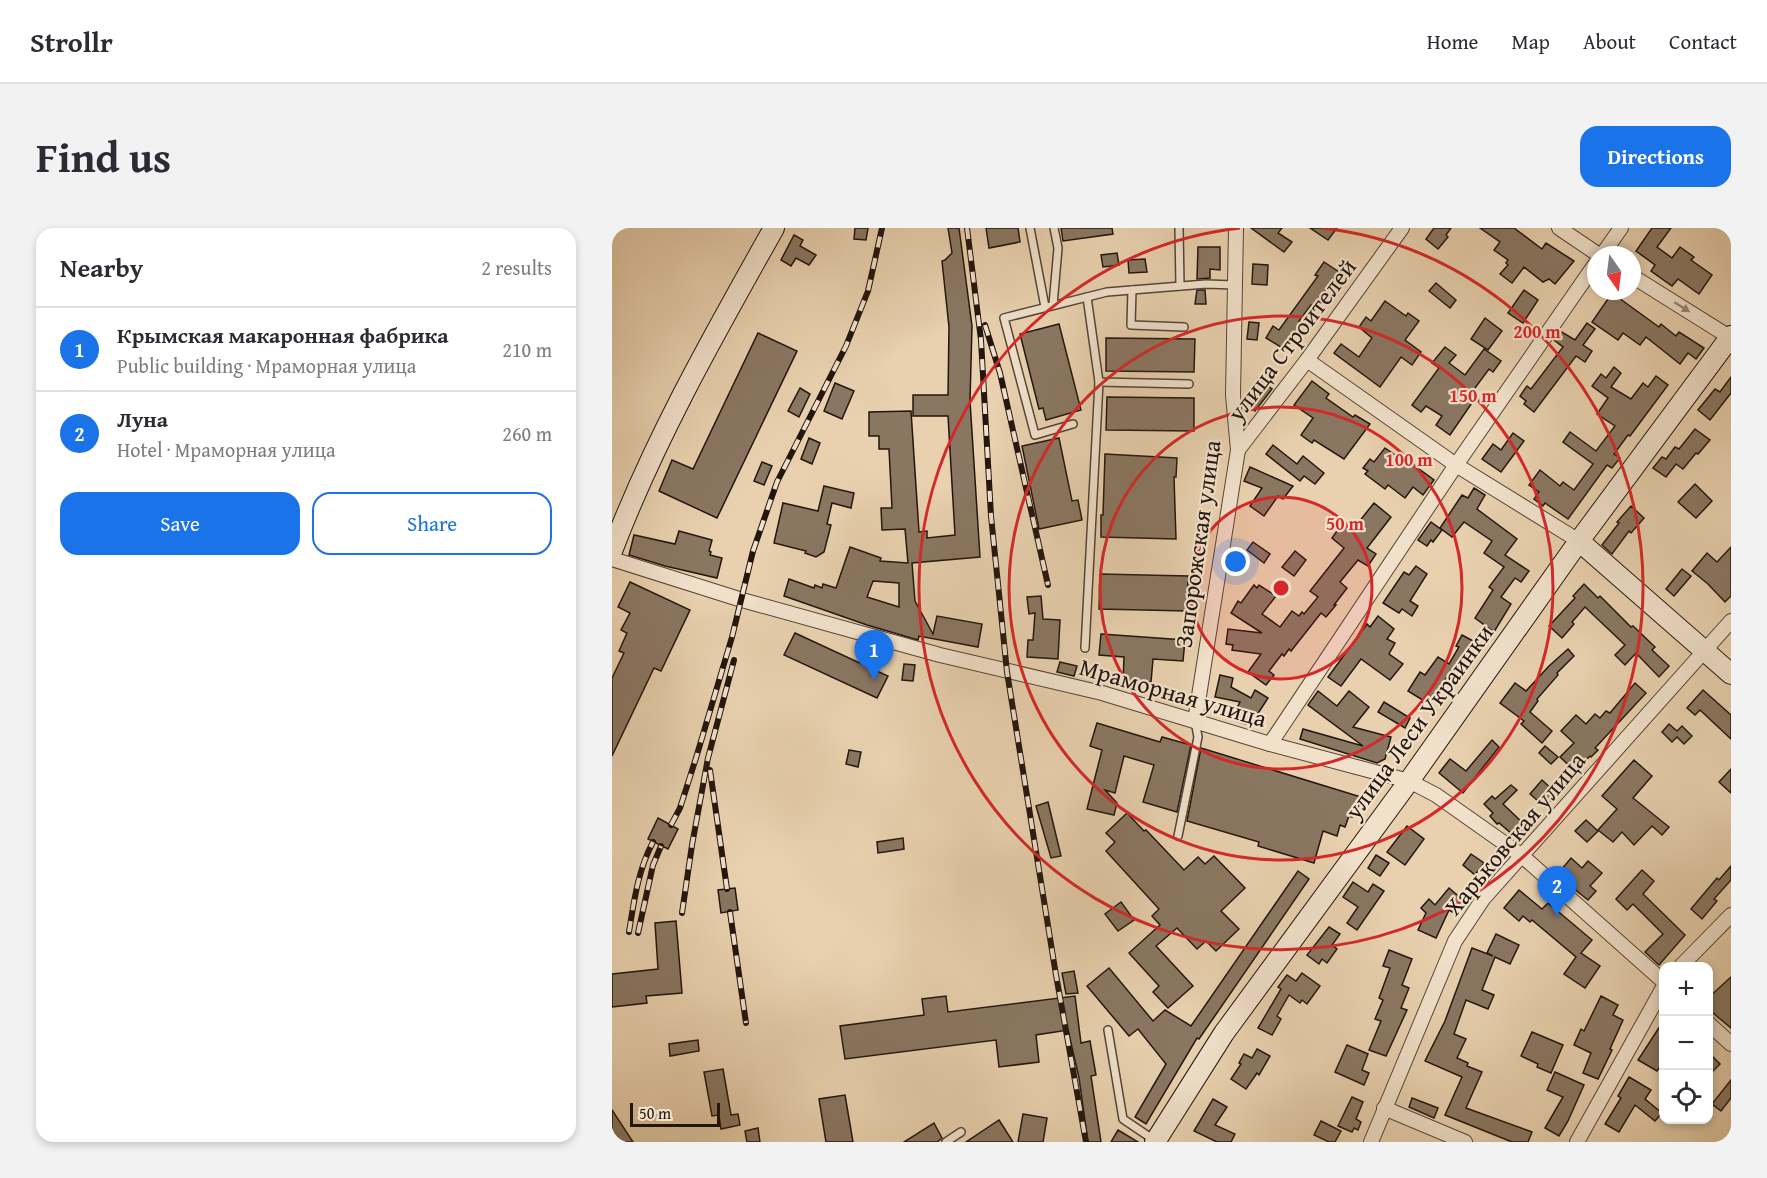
<!DOCTYPE html>
<meta charset="utf-8">
<style>
:root{--surface:#fff;--page:#f2f2f3;--text:#2b2b33;--muted:#7c7c81;--line:#e1e1e2;--accent:#1a73e8}
body{margin:0;font-family:"Gentium Book Plus",serif;background:var(--page);color:var(--text)}
.controls{position:absolute;right:18px;bottom:18px;display:grid;overflow:hidden;border-radius:12px;box-shadow:0 3px 9px #0003}
.controls button{width:54px;height:54px;display:grid;place-items:center;padding:0;border:0;border-bottom:2px solid var(--line);background:var(--surface);color:var(--text);font:30px sans-serif}
.compass{position:absolute;left:975px;top:18px;width:54px;height:54px;border-radius:50%;background:var(--surface);box-shadow:0 3px 9px #0003;rotate:166deg}
.scale{position:absolute;left:18px;bottom:15px;width:90px;box-sizing:border-box;padding-left:6px;border:3px solid #23160f;border-top:0;font-size:16px;line-height:21px;white-space:nowrap;color:#23160f;-webkit-text-stroke:4px #f1e1cb;paint-order:stroke}
.you{position:absolute;left:624px;top:334px;width:21px;height:21px;margin:-15px;border:4px solid #fff;border-radius:50%;background:#1a73e8;box-shadow:0 0 0 9px #1a73e833}
.badge{display:grid;place-items:center;width:39px;height:39px;border-radius:50%;background:var(--accent);color:#fff;font-size:20px;font-weight:700}
.pin{position:absolute;translate:-50% -50px;filter:drop-shadow(0 2px 3px #0008)}
.pin::after{content:'';position:absolute;top:32px;width:21px;height:18px;background:inherit;clip-path:polygon(0 0,100% 0,50% 100%)}
.list{margin:0;padding:0;list-style:none}
h2{display:flex;justify-content:space-between;align-items:center;height:78px;margin:0;padding:0 24px;font-size:26px}
h2 small{font-size:20px;font-weight:400;color:var(--muted)}
.list li{display:grid;grid-template-columns:39px 1fr auto;gap:18px;align-items:center;box-sizing:border-box;height:84px;padding:0 24px;border-top:2px solid var(--line)}
.list b{display:block;font-size:22px;white-space:nowrap}
.list p{margin:0;font-size:20px;white-space:nowrap;color:var(--muted)}
.list em{font-size:20px;font-style:normal;color:var(--muted)}
.actions{display:flex;gap:12px;padding:18px 24px}
.actions a{flex:1;padding:14px 0;border:2px solid var(--accent);border-radius:18px;text-align:center;font-size:21px;color:var(--accent)}
.actions .main{background:var(--accent);color:#fff}
.icon{flex:none;width:33px;height:33px;fill:none;stroke:currentColor;stroke-width:2;stroke-linecap:round;stroke-linejoin:round}
.map{position:relative;flex:none;width:1119px;height:914px;overflow:hidden;border-radius:18px}
header{display:flex;align-items:center;gap:36px;box-sizing:border-box;height:84px;padding:0 30px;background:var(--surface);border-bottom:2px solid var(--line)}
header strong{font-size:28px}
nav{display:flex;gap:33px;margin-inline-start:auto;font-size:21px}
.intro{display:flex;align-items:center;justify-content:space-between;box-sizing:border-box;height:144px;padding:0 36px}
h1{margin:0;font-size:42px}
.button{padding:15px 27px;border-radius:18px;background:var(--accent);color:#fff;font-size:21px;font-weight:700}
main{display:flex;gap:36px;padding:0 36px}
aside{flex:1;background:var(--surface);border-radius:18px;box-shadow:0 3px 9px #0003}
.map>svg:first-child{display:block}
.building{fill:#8a7762;stroke:#23160f;stroke-width:1.5;fill-rule:evenodd}
.lines{fill:none;stroke-linecap:round;stroke-linejoin:round}
.lane-casing{stroke:#544537;stroke-width:10}
.street-casing{stroke:#544537;stroke-width:16}
.secondary-casing{stroke:#23160f;stroke-width:22}
.lane{stroke:#f1e1cb;stroke-width:7}
.street{stroke:#f1e1cb;stroke-width:14}
.secondary{stroke:#f1e1cb;stroke-width:20}
.rail-casing{stroke:#23160f;stroke-width:6}
.rail{stroke:#f1e1cb;stroke-width:4;stroke-dasharray:11;stroke-linecap:butt}
.oneway{fill:#948676}
.ring{fill:none;stroke:#d62828;stroke-width:3}
.labels{text-anchor:middle;stroke-width:4.5;stroke-linejoin:round;paint-order:stroke}
.street-label{font-size:24px;fill:#23160f;stroke:#f1e1cb}
.centre{fill:#d62828;stroke:#f1e1cb;stroke-width:3}
.ring-label{font-size:18px;text-anchor:middle;font-weight:bold;fill:#d62828;stroke:#f1e1cb;stroke-width:4.5;stroke-linejoin:round;paint-order:stroke}
</style>
<header>
<strong>Strollr</strong>
<nav><a>Home</a><a>Map</a><a>About</a><a>Contact</a></nav>
</header>
<div class="intro"><h1>Find us</h1><a class="button">Directions</a></div>
<main>
<aside>
<h2>Nearby<small>2 results</small></h2>
<ul class="list">
<li><span class="badge">1</span><div><b>Крымская макаронная фабрика</b><p>Public building · Мраморная улица</p></div><em>210 m</em></li>
<li><span class="badge">2</span><div><b>Луна</b><p>Hotel · Мраморная улица</p></div><em>260 m</em></li>
</ul>
<div class="actions"><a class="main">Save</a><a>Share</a></div>
</aside>
<div class="map">
<svg width="1119" height="914" viewBox="0 0 1119 914">
<rect width="100%" height="100%" fill="#e9d1af"/>
<filter id="stains"><feTurbulence type="fractalNoise" baseFrequency=".00333" numOctaves="4"/><feColorMatrix values="0 0 0 0 .2 0 0 0 0 .09 0 0 0 0 .02 0 0 0 .5 -.17"/></filter>
<radialGradient id="worn" r=".72"><stop offset=".6" stop-color="#630" stop-opacity="0"/><stop offset="1" stop-color="#630" stop-opacity=".3"/></radialGradient>
<g class="building">
<path d="M243,0H256L254,12L242,11Z"/>
<path d="M336,0H347L360,98L358,173L368,329L300,335L303,373L321,406L325,388L370,396L366,419L307,408L306,412L255,397L172,368L177,351L202,360L203,357L210,360L211,356L224,360L238,319L269,330L268,333L296,335L293,301L270,302L269,280H280L277,221H267V208H257V184L299,183L307,304L315,303V310L343,307L336,188H301V167H336L337,99L330,33L333,32L340,25ZM261,353L287,355V379L255,369Z"/>
<path d="M374,0H406L408,14L377,20Z"/>
<path d="M449,0H500L501,6L451,13Z"/>
<path d="M639,0H670L666,5L680,14L672,24Z"/>
<path d="M698,0H725L716,12Z"/>
<path d="M822,0H839L834,7L836,9L826,21L814,11Z"/>
<path d="M868,0H902L930,21L934,15L962,33L943,56L937,51L931,54L912,39L900,55L888,46L896,37L894,35L896,32L882,22L888,14Z"/>
<path d="M1040,0H1059L1045,19L1060,30L1068,19L1082,29L1079,32L1100,47L1087,66L1066,51L1060,58L1039,43L1043,37L1024,23Z"/>
<path d="M182,7L191,12L188,18L204,27L197,37L184,30L179,38L169,32Z"/>
<path d="M586,19H608V42L598,41V50L585,51Z"/>
<path d="M505,25L507,37L491,39L489,27Z"/>
<path d="M533,31L535,44L517,45L516,32Z"/>
<path d="M712,34L727,44L701,79L699,77L687,93L691,96L685,105L683,103L672,121L654,110L661,98L667,102L706,48L703,47Z"/>
<path d="M641,36L656,37L655,57L640,56Z"/>
<path d="M824,55L844,72L838,80L817,63Z"/>
<path d="M585,62H593L594,76H583Z"/>
<path d="M912,62L926,72L911,95L896,85Z"/>
<path d="M1000,65L1047,99L1049,96L1064,108L1067,104L1092,120L1084,131L1076,125L1068,136L1034,109L1028,117L1011,105L1006,112L980,94Z"/>
<path d="M773,73L794,88L796,85L807,93L793,112L809,124L800,137L789,129L768,159L722,125L729,116L747,129L760,110L747,99L754,89L759,93Z"/>
<path d="M873,90L890,103L876,122L859,111Z"/>
<path d="M637,94L647,95L645,112L635,111Z"/>
<path d="M975,95L983,101L971,117L980,123L973,134L964,128L922,184L912,176L914,173L908,168L915,158L919,161L951,119L942,112L948,103L963,112Z"/>
<path d="M447,96L469,182L434,192L431,180L427,181L408,106Z"/>
<path d="M146,105L185,123L105,290L47,263L60,232L81,241Z"/>
<path d="M494,110L583,111L582,144L494,143Z"/>
<path d="M833,119L844,127L837,135L853,147L872,121L889,133L881,144L877,141L857,168L862,172L838,207L824,197L830,188L814,178L809,184L800,177L827,140L820,135Z"/>
<path d="M1002,139L1009,145L999,159L1019,171L1031,155L1036,159L1044,148L1056,157L1018,208L1016,207L1002,226L1008,230L1000,240L995,237L956,291L933,275L931,278L922,271L927,264L917,257L928,242L948,258L951,254L962,262L981,236L951,214L958,204L984,223L1003,198L985,186L996,170L980,158L989,146L994,150Z"/>
<path d="M1119,149V165L1098,192L1086,182L1103,161L1108,164Z"/>
<path d="M646,150L660,161L643,183L635,177L646,163L640,159Z"/>
<path d="M700,153L717,166L714,170L741,189L743,187L758,196L732,231L702,212L700,215L689,207L701,190L682,177Z"/>
<path d="M223,155L242,163L230,191L212,183Z"/>
<path d="M188,160L198,166L187,189L176,183Z"/>
<path d="M495,169L582,170V203L494,202Z"/>
<path d="M1083,201L1098,212L1086,226L1084,225L1071,241L1064,236L1054,249L1041,240L1050,229L1054,231L1063,219L1067,221Z"/>
<path d="M901,205L912,213L889,244L870,231L881,216L889,222Z"/>
<path d="M197,210L208,215L200,236L189,231Z"/>
<path d="M447,210L460,273L466,272L470,292L427,301L410,218Z"/>
<path d="M661,217L685,236L691,228L712,245L703,256L692,248L688,253L654,226Z"/>
<path d="M773,220L792,233L793,231L822,252L811,267L801,259L793,270L776,257L773,261L753,246L756,243L751,240L758,231L762,234Z"/>
<path d="M493,226L565,230L564,249H562L564,311L489,309V287H491Z"/>
<path d="M150,234L160,238L152,257L142,253Z"/>
<path d="M638,239L681,258L671,271L666,268L652,288L638,278L650,260L632,253Z"/>
<path d="M1083,256L1100,273L1084,290L1066,274Z"/>
<path d="M212,258L242,265L239,280L220,275L215,296L219,297L212,324L204,329L193,325L194,323L162,315L171,275L206,283Z"/>
<path d="M862,260L873,267L865,281L905,311L893,327L917,343L909,354L903,350L889,369L899,376L882,404L863,390L881,362L877,359L892,339L872,325L880,313L852,294L840,309L828,300L850,267L856,270Z"/>
<path d="M762,275L779,289L755,320L764,326L756,338L746,332L728,354L735,360L722,377H724L714,389L709,385L679,423L677,421L672,428L670,426L657,443L662,447L654,457L636,444L649,426L620,422L621,417L614,416L616,401L650,405L619,385L626,373L629,375L642,357L645,360L647,357L664,368L650,386L668,399L680,383L687,388L690,384L692,386L706,369L698,363L732,320L720,310L732,293L742,300Z"/>
<path d="M1019,278L1032,290L1019,305L1017,303L1000,326L990,317L1007,295L1005,294Z"/>
<path d="M819,294L830,302L821,314L819,312L815,318L806,312Z"/>
<path d="M67,303L100,312L97,323L99,324L98,327L110,330L105,350L53,338L17,327L22,307L63,316Z"/>
<path d="M641,314L658,326L652,335L635,322Z"/>
<path d="M1119,319V368L1113,374L1096,356L1080,343L1095,325L1105,334Z"/>
<path d="M683,323L694,332L682,348L670,339Z"/>
<path d="M804,338L815,346L798,373L806,378L800,388L790,381L787,385L771,375L792,344L797,347Z"/>
<path d="M1070,341L1079,348L1062,368L1054,361Z"/>
<path d="M488,346L576,348L575,383L487,381Z"/>
<path d="M18,354L78,382L49,443L42,440L0,528V450L12,425L7,423L15,405L9,402L18,385L6,379Z"/>
<path d="M972,356L986,370L988,368L1019,399L1021,398L1043,419L1040,422L1057,438L1047,449L1024,425L1013,437L1003,427L1013,417L973,379L960,394L962,396L950,410L937,398L963,370L961,368Z"/>
<path d="M429,368L431,391L448,392L446,431L415,429L416,412H421L423,385L417,386L415,369Z"/>
<path d="M766,388L782,401L775,411L783,415L777,426L791,436L778,452L749,431L729,458L716,449L755,396L758,399Z"/>
<path d="M183,405L276,448L265,470L172,427Z"/>
<path d="M489,406L573,412L571,433L541,431L539,454L511,453L512,429L487,427Z"/>
<path d="M850,407L865,415L840,453L835,449L817,476L796,463L808,444L813,447L826,429L837,436L847,419L844,418Z"/>
<path d="M956,421L962,428L945,445L946,447L925,471L926,473L918,484L940,503L930,515L909,496L912,493L888,475L903,455L914,463L937,438Z"/>
<path d="M448,434L465,438L462,448L445,444Z"/>
<path d="M292,436L303,437L301,453L290,452Z"/>
<path d="M608,447L621,450L619,459L639,470L643,462L656,470L645,487L640,485L634,496L619,491L628,474L603,469Z"/>
<path d="M1023,455L1034,465L983,520L986,522L979,529L978,528L963,543L948,529L962,515L949,503L964,487L974,496L983,486L988,490L994,483L998,485Z"/>
<path d="M1091,462L1119,487V511L1088,482L1083,487L1075,480Z"/>
<path d="M706,463L725,478L737,463L757,479L741,499L779,509L773,531L765,535L688,511L691,501L751,518L696,477Z"/>
<path d="M772,474L798,490L793,500L766,484Z"/>
<path d="M485,495L548,514L550,509L579,517L565,584L531,574L542,537L512,528L503,565L493,562L505,575L502,587L475,581L490,522L478,518Z"/>
<path d="M1057,496L1065,503L1070,498L1080,508L1072,516L1065,509L1060,514L1050,504Z"/>
<path d="M880,512L887,519L851,565L827,545L838,531L854,543Z"/>
<path d="M933,518L946,529L939,536L927,525Z"/>
<path d="M589,520L749,569L746,580L744,579L740,589L737,588L733,599L728,597L725,608L711,603L702,635L646,618L647,614L575,593Z"/>
<path d="M237,522L249,524L246,539L234,536Z"/>
<path d="M1022,532L1040,548L1021,570L1057,599L1050,607L1040,598L1022,617L1010,604L1001,614L986,602L1005,581L990,568Z"/>
<path d="M1119,541V565L1107,554Z"/>
<path d="M930,552L945,566L933,579L918,566Z"/>
<path d="M899,557L905,562L891,576L916,600L906,611L887,595L885,596L878,588L881,585L872,576L880,568L883,571Z"/>
<path d="M436,574L449,628L439,630L424,578Z"/>
<path d="M515,585L532,603L534,602L572,642L586,629L593,636L602,628L633,660L609,683L627,701L604,723L594,713L585,721L565,700L544,718L581,758L556,780L541,764L547,758L517,725L548,697L540,688L547,681L494,623L503,614L494,605Z"/>
<path d="M46,590L66,601L56,621L36,611Z"/>
<path d="M974,592L986,603L975,614L963,603Z"/>
<path d="M795,598L812,611L793,637L775,624Z"/>
<path d="M291,610L292,621L266,625L265,614Z"/>
<path d="M859,626L872,635L863,647L851,637Z"/>
<path d="M764,627L777,635L768,648L756,640Z"/>
<path d="M959,630L970,640L976,633L990,645L978,658L984,663L976,672L945,647Z"/>
<path d="M1119,638V652L1102,671L1105,673L1090,691L1079,681L1105,650L1107,652Z"/>
<path d="M1030,642L1042,653L1031,666L1073,707L1047,737L1033,724L1051,706L1021,676L1015,682L1004,671Z"/>
<path d="M686,643L697,651L587,811L585,810L534,896L523,889L554,836L526,801L517,808L475,758L497,740L541,793L553,782L579,798Z"/>
<path d="M741,654L756,664L761,656L772,663L745,702L735,695L746,679L731,669Z"/>
<path d="M123,660L126,682L109,685L106,662Z"/>
<path d="M837,660L850,671L840,684L837,682L824,710L806,702L814,685L809,680L817,671L823,677Z"/>
<path d="M907,662L930,681L936,675L980,712L969,725L988,738L973,760L952,746L964,729L920,692L918,694L911,688L907,693L892,680Z"/>
<path d="M509,674L522,692L506,703L493,686Z"/>
<path d="M64,693L70,765L34,768L35,775L0,779V746L46,741L43,695Z"/>
<path d="M717,699L728,706L720,717L725,721L715,735L710,731L707,736L695,727Z"/>
<path d="M884,706L907,717L898,736L883,729L870,762L882,767L876,781L854,772L842,806L854,811L845,830L856,835L855,838L870,844L854,880L920,904L916,914H900L833,887L850,849L813,833L833,793L860,720L881,728L875,725Z"/>
<path d="M777,722L800,731L790,757L797,760L789,780L795,782L774,828L757,822L769,793L763,791L771,772L767,770L778,740L771,738Z"/>
<path d="M462,743L466,765L454,766L450,745Z"/>
<path d="M690,745L708,758L695,776L690,772L688,775L677,767L665,788L669,791L660,807L646,800L669,761L666,759L675,747L684,753Z"/>
<path d="M1119,749V800L1101,785L1096,786V770Z"/>
<path d="M334,768L336,784L463,768L469,815L478,813L484,847L479,848L489,914H476L467,850L456,802L424,807L427,834L387,839L384,812L233,831L228,798L312,787L310,771Z"/>
<path d="M989,768L1006,777L1001,787L1011,792L998,821L1000,822L986,851L971,845L979,825L962,817L969,801L972,803Z"/>
<path d="M1052,792V833L1045,843L1026,832Z"/>
<path d="M920,804L951,817L939,845L925,839L926,836L909,828Z"/>
<path d="M86,812L87,823L58,828L57,816Z"/>
<path d="M735,817L756,826L750,842L757,845L752,857L723,844Z"/>
<path d="M645,821L658,828L647,847L645,845L634,861L619,851L629,836L627,835L632,826L640,830Z"/>
<path d="M1096,824L1108,836L1096,848Z"/>
<path d="M111,841L119,887L126,886L128,897L109,901L107,887L100,888L92,844Z"/>
<path d="M943,844L972,857L956,893L947,908L933,900L951,869L935,862Z"/>
<path d="M1017,849L1039,862L1033,871L1050,885L1043,893L1023,877L1007,904L993,896L1009,870L1006,868Z"/>
<path d="M1119,852V870L1109,883L1100,876Z"/>
<path d="M233,867L241,914H214L207,871Z"/>
<path d="M740,869L751,874L744,891L749,894L746,902L742,900L740,904L726,898Z"/>
<path d="M800,870L826,880L822,890L797,879Z"/>
<path d="M601,871L615,879L603,897L623,906L619,914H605L582,903Z"/>
<path d="M0,882L21,914H0Z"/>
<path d="M411,886L435,890L431,914H406Z"/>
<path d="M387,892L401,914H354Z"/>
<path d="M709,893L729,903L723,914H717L702,907Z"/>
<path d="M322,895L330,910L329,911L325,914H292Z"/>
<path d="M146,900L148,914H135L133,903Z"/>
<path d="M506,902L526,914H499Z"/>
</g>
<g class="lines">
<g class="lane-casing">
<g id="lane">
<path d="M418,0L433,79"/>
<path d="M567,0L568,58"/>
<path d="M520,62L519,97L572,99"/>
<path d="M475,69L487,154L577,156"/>
<path d="M441,77L446,20L442,0"/>
<path d="M461,196L423,207L392,90L495,64L594,56L623,57"/>
<path d="M473,420L487,154"/>
<path d="M566,608L586,509L583,493"/>
<path d="M496,802L511,891L542,912"/>
<path d="M334,914L349,904"/>
</g>
</g>
<g class="street-casing">
<g id="street">
<path d="M947,0L987,27"/>
<path d="M990,27L1009,0"/>
<path d="M1020,48L1119,110"/>
<path d="M695,132L844,237L967,313"/>
<path d="M626,222L695,132L790,0"/>
<path d="M0,331L130,372L328,427L490,465L658,516L797,553L824,567L909,627L1052,754"/>
<path d="M583,493L626,222L621,167L624,0"/>
<path d="M658,516L844,237L984,35"/>
<path d="M1069,738L1119,687"/>
<path d="M1096,795L1119,816"/>
<path d="M772,880L853,914"/>
<path d="M759,914L843,713L871,671L1119,393"/>
<path d="M965,914L1052,758"/>
</g>
</g>
<g class="secondary-casing">
<g id="secondary">
<path d="M967,313L1119,446"/>
<path d="M0,323C43,210 103,105 162,0"/>
<path d="M543,914L612,805L797,553L967,313L1119,108"/>
</g>
</g>
<use href="#lane" class="lane"/>
<use href="#street" class="street"/>
<use href="#secondary" class="secondary"/>
<g class="rail-casing">
<g id="rail">
<path d="M355,0L369,112L379,288L395,444L444,747L474,914"/>
<path d="M373,97L388,145L436,357"/>
<path d="M98,542L115,661"/>
<path d="M59,597L68,580L84,530L120,409L141,323L165,254L234,118L256,63L270,0"/>
<path d="M118,684L134,795"/>
<path d="M70,685L80,617L96,530L122,432"/>
<path d="M17,704C22,673 26,642 41,614"/>
<path d="M26,705L41,637L49,618"/>
</g>
</g>
<use href="#rail" class="rail"/>
</g>
<defs><path id="oneway-solid" d="M-6-.8H1V-3.2L6.5 0L1 3.2V.8H-6Z" transform="scale(1.5)"/></defs>
<use class="oneway" href="#oneway-solid" transform="translate(1070 79) rotate(32)"/>
<circle cx="669" cy="360" r="91" fill="#d62828" fill-opacity=".12"/>
<g class="ring">
<circle cx="669" cy="360" r="91"/>
<circle cx="669" cy="360" r="181"/>
<circle cx="669" cy="360" r="272"/>
<path d="M710 0A362 362 0 1 1 628 0"/>
</g>
<g class="labels">
<g class="street-label">
<text transform="translate(680 112) rotate(-53)" y="8">улица Строителей</text>
<text transform="translate(586 316) rotate(-82)" y="8">Запорожская улица</text>
<text transform="translate(561 465) rotate(16)" y="8">Мраморная улица</text>
<text transform="translate(807 494) rotate(-54)" y="8">улица Леси Украинки</text>
<text transform="translate(903 606) rotate(-50)" y="8">Харьковская улица</text>
</g>
</g>
<circle cx="669" cy="360" r="9" class="centre"/>
<g class="ring-label">
<text x="925" y="110">200 m</text>
<text x="861" y="174">150 m</text>
<text x="797" y="238">100 m</text>
<text x="733" y="302">50 m</text>
</g>
<rect width="100%" height="100%" filter="url(#stains)"/>
<rect width="100%" height="100%" fill="url(#worn)"/>
</svg>
<div class="controls">
<button>+</button>
<button>−</button>
<button><svg class="icon" aria-label="locate" viewBox="0 0 24 24"><circle cx="12" cy="12" r="6"/><path d="M12 2v4M12 18v4M2 12h4M18 12h4"/></svg></button>
</div>
<svg class="compass" viewBox="-18 -18 36 36"><path d="M0-13l5 13h-10z" fill="#e53935"/><path d="M0 13l5-13h-10z" fill="#7c7c81"/></svg>
<div class="scale">50 m</div>
<div class="you"></div>
<div class="pin badge" style="left:262px;top:452px">1</div>
<div class="pin badge" style="left:945px;top:688px">2</div>
</div>
</main>
